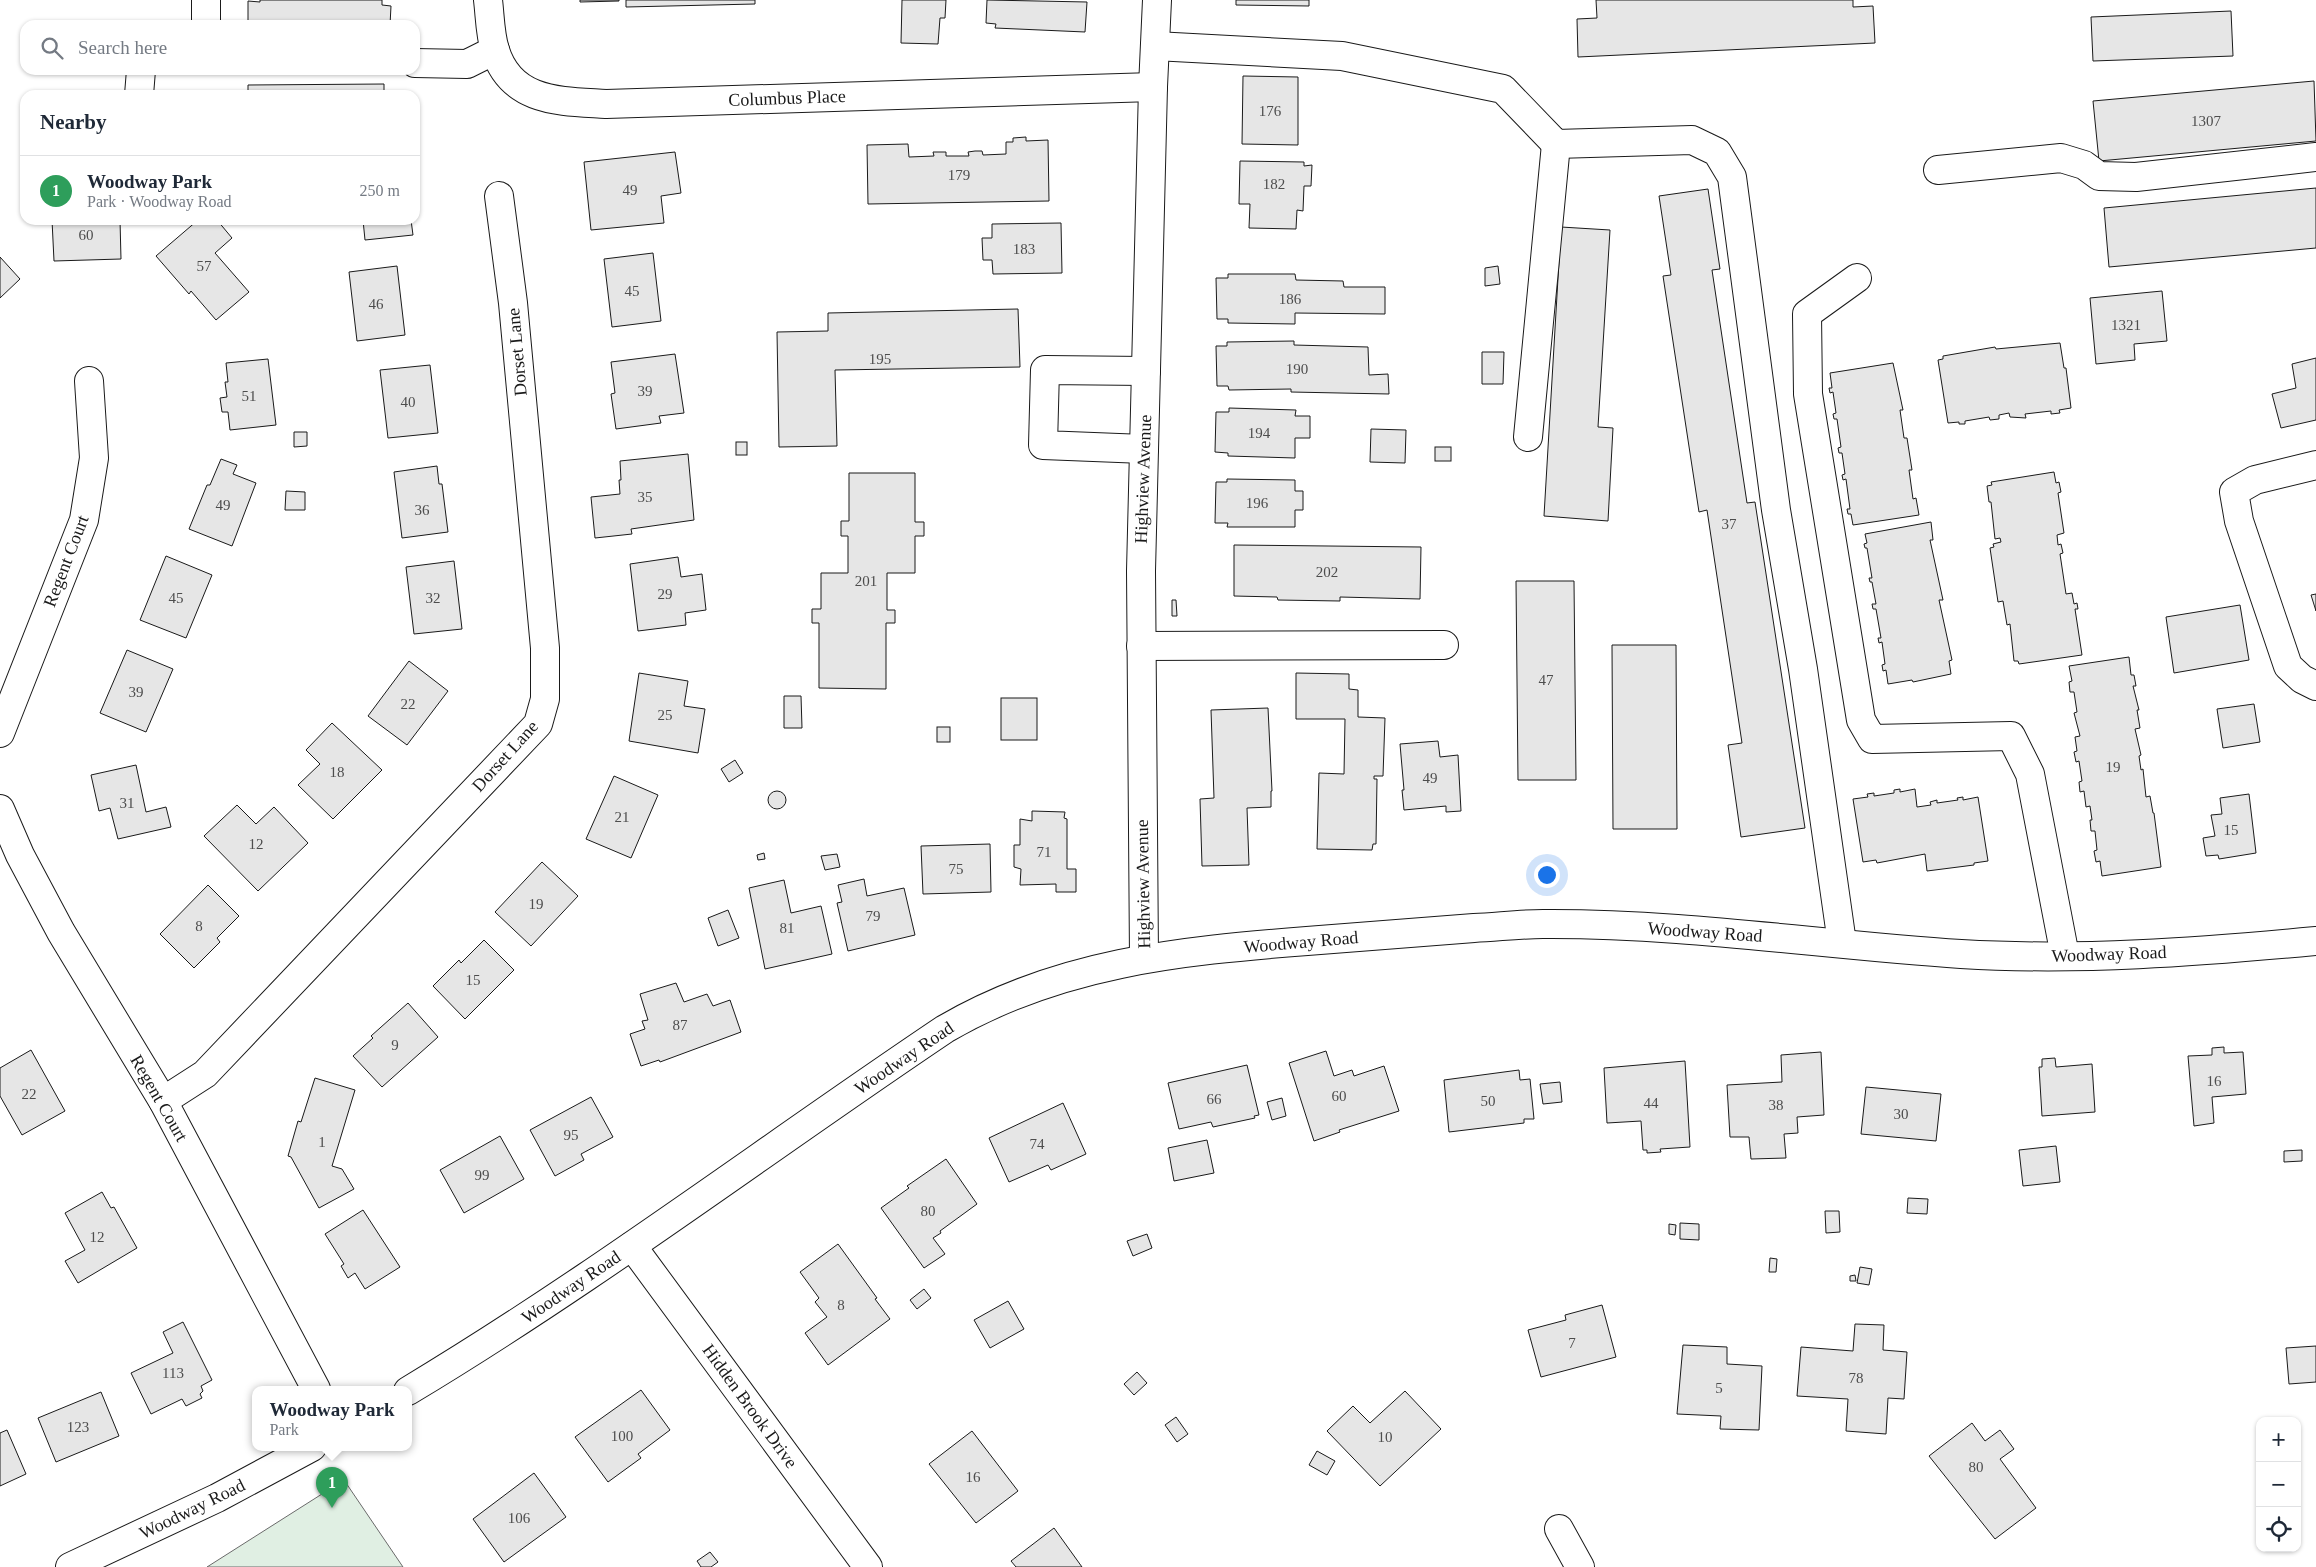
<!DOCTYPE html>
<meta charset="utf-8">
<style>
:root{--surface:#fff;--page:#f2f2f3;--text:#1f2937;--muted:#747a83;--line:#e0e1e3;--accent:#1a73e8}
body{margin:0;font-family:"Times New Roman",serif;background:var(--page);color:var(--text)}
.controls{position:absolute;right:15px;bottom:15px;display:grid;overflow:hidden;border-radius:10px;box-shadow:0 1px 4px #0004}
.controls button{width:45px;height:45px;display:grid;place-items:center;padding:0;border:0;border-bottom:1px solid var(--line);background:var(--surface);color:var(--text);font:25px sans-serif}
.you{position:absolute;left:1546px;top:874px;width:18px;height:18px;margin:-12px;border:4px solid #fff;border-radius:50%;background:#1a73e8;box-shadow:0 0 0 8px #1a73e833}
.badge{display:grid;place-items:center;width:32px;height:32px;border-radius:50%;background:var(--accent);color:#fff;font-size:16px;font-weight:700}
.pin{position:absolute;translate:-50% -41px;filter:drop-shadow(0 1px 2px #0008)}
.pin::after{content:'';position:absolute;top:26px;width:18px;height:15px;background:inherit;clip-path:polygon(0 0,100% 0,50% 100%)}
.popup{position:absolute;left:252px;top:1386px;width:160px;height:65px;box-sizing:border-box;display:grid;place-content:center;border-radius:10px;background:var(--surface);filter:drop-shadow(0 1px 4px #0005);font-size:16px;white-space:nowrap;color:var(--muted)}
.popup b{font-size:19px;color:var(--text)}
.popup::after{content:'';position:absolute;left:50%;top:100%;margin-left:-10px;border:10px solid transparent;border-top-color:var(--surface)}
.list{margin:0;padding:0;list-style:none}
h2{display:flex;justify-content:space-between;align-items:center;height:65px;margin:0;padding:0 20px;font-size:21px}
h2 small{font-size:16px;font-weight:400;color:var(--muted)}
.list li{display:grid;grid-template-columns:32px 1fr auto;gap:15px;align-items:center;box-sizing:border-box;height:70px;padding:0 20px;border-top:1px solid var(--line)}
.list b{display:block;font-size:19px;white-space:nowrap}
.list p{margin:0;font-size:16px;white-space:nowrap;color:var(--muted)}
.list em{font-size:16px;font-style:normal;color:var(--muted)}
.icon{flex:none;width:28px;height:28px;fill:none;stroke:currentColor;stroke-width:2;stroke-linecap:round;stroke-linejoin:round}
.map{position:relative;flex:none;width:2316px;height:1567px;overflow:hidden}
.search{position:absolute;background:var(--surface);box-shadow:0 1px 4px #0004;left:20px;top:20px;width:400px;height:55px;display:flex;align-items:center;gap:12px;box-sizing:border-box;padding:0 18px;border-radius:15px;color:var(--muted);font-size:19px}
.panel{position:absolute;background:var(--surface);box-shadow:0 1px 4px #0004;left:20px;top:90px;width:400px;height:135px;border-radius:15px}
.map>svg:first-child{display:block}
.green{fill:#e0efe3;stroke:#6a6a6a}
.building{fill:#e6e6e6;stroke:#1a1a1a}
.lines{fill:none;stroke-linecap:round;stroke-linejoin:round}
.minor-casing{stroke:#1a1a1a;stroke-width:30}
.minor{stroke:#fff;stroke-width:28}
.labels{text-anchor:middle;stroke-width:4;stroke-linejoin:round;paint-order:stroke}
.number-label{font-size:15px;fill:#4d4d4d}
.street-label{font-size:18px;fill:#1a1a1a;stroke:#fff}
</style>
<div class="map">
<svg width="2316" height="1567" viewBox="0 0 2316 1567">
<rect width="100%" height="100%" fill="#fff"/>
<path class="green" d="M344,1480L403,1567H207Z"/>
<g class="building">
<path d="M260,0H382V5L391,6L390,25H248V1L260,2Z"/>
<path d="M580,0H619V1L580,2Z"/>
<path d="M626,0H755V4L626,7Z"/>
<path d="M902,0H946L945,18H940L938,44L901,43Z"/>
<path d="M987,0L1087,2L1085,32L995,28L996,24L986,23Z"/>
<path d="M1236,0H1309V6L1236,5Z"/>
<path d="M1596,0H1853V7L1873,6L1875,43L1578,57L1577,19L1597,18Z"/>
<path d="M2231,11L2233,56L2093,61L2091,17Z"/>
<path d="M1243,76L1298,77V145L1242,144Z"/>
<path d="M2314,81L2316,141L2099,161L2093,101Z"/>
<path d="M384,84V95H248V85Z"/>
<path d="M1026,137V141L1048,140L1049,201L868,204L867,145L908,144L909,157L934,156L933,152H946V156H969L968,152L975,151H982L983,155L1006,154V142H1013V138Z"/>
<path d="M675,152L681,193L661,196L664,223L591,230L584,162Z"/>
<path d="M1240,161L1304,162V166L1312,165L1311,186H1304L1303,211L1297,210L1296,229L1249,228L1250,204H1239Z"/>
<path d="M2316,188V248L2109,267L2104,208Z"/>
<path d="M1708,189L1720,269L1712,270L1747,503L1755,502L1805,828L1741,837L1728,745L1742,743L1707,510L1699,512L1663,276L1671,275L1659,196Z"/>
<path d="M52,220H120L121,259L54,261Z"/>
<path d="M198,220H217L232,238L215,253L249,292L216,320L191,291L189,294L156,256Z"/>
<path d="M363,220H411L413,235L365,240Z"/>
<path d="M1061,223L1062,273L993,274L992,260H983L982,238H992V224Z"/>
<path d="M1561,227L1610,230L1598,427L1613,428L1608,521L1544,516Z"/>
<path d="M653,253L661,321L612,327L604,259Z"/>
<path d="M0,257L20,279L0,298Z"/>
<path d="M397,266L405,335L357,341L349,272Z"/>
<path d="M1498,266L1500,284L1485,286V268Z"/>
<path d="M1228,274H1295L1296,280L1343,281L1344,287H1385V314L1295,313V324L1228,323V319H1217L1216,278H1228Z"/>
<path d="M2162,291L2167,341L2134,344L2135,360L2096,364L2090,298Z"/>
<path d="M1018,309L1020,367L835,370L837,446L779,447L777,332L828,331V313Z"/>
<path d="M1294,341V345L1368,347L1369,375L1388,374L1389,394L1291,392V389L1229,390L1228,386H1217L1216,346H1227V342Z"/>
<path d="M2060,343L2064,368H2066L2071,408L2059,410L2060,413L2051,414V411L2025,414L2026,418L2010,417L2009,413L1999,415V419L1990,420L1989,417L1965,421V424H1959V422L1948,423L1938,360L1943,359V356L1995,347L1996,349Z"/>
<path d="M1482,352H1504L1503,384H1482Z"/>
<path d="M675,354L684,413L659,416L661,423L616,429L611,394L615,393L611,362Z"/>
<path d="M2316,358V420L2281,428L2272,394L2296,388L2292,364Z"/>
<path d="M268,359L276,425L230,430L228,412H222L220,398L227,397L225,382H228L226,363Z"/>
<path d="M1893,363L1903,410H1900L1904,438H1907L1912,470H1909L1913,499L1916,498L1919,515L1853,525L1851,514H1848L1847,509H1850L1846,479L1843,480L1842,475L1845,474L1842,453H1839L1838,448L1841,447L1837,419H1834L1833,414L1836,413L1833,392L1830,393L1829,388H1832L1830,373Z"/>
<path d="M430,365L438,433L388,438L380,370Z"/>
<path d="M1229,408L1296,410L1295,416H1310V438H1295V458L1228,456V453L1215,452L1216,412H1229Z"/>
<path d="M1371,429L1406,430L1405,463L1370,462Z"/>
<path d="M294,432H307V446L294,447Z"/>
<rect x="736" y="442" width="11" height="13"/>
<rect x="1435" y="447" width="16" height="14"/>
<path d="M688,454L694,520L631,529L632,534L595,538L591,497L620,494L619,480H621L620,461Z"/>
<path d="M221,459L237,465L233,474L256,483L232,546L189,529L207,485H210Z"/>
<path d="M437,466L439,484H442L448,532L402,538L394,472Z"/>
<path d="M2054,472L2056,483L2059,482L2061,492L2058,493L2064,533L2057,535L2058,545L2061,544L2063,553L2060,554L2066,594L2072,593L2074,604L2077,603L2078,609H2075L2082,655L2019,664L2018,661H2014L2010,624L2007,625L2003,601L1998,602L1990,548L1994,547L1993,544L2001,542L2000,538L1995,539L1991,502H1989L1987,486L1992,485L1991,482Z"/>
<path d="M849,473H915V522H924V536H915V573H887V610H895V623H886V689L819,688V623H812V609H821V573H848V536H841V521H849Z"/>
<path d="M1227,479L1295,480V491H1303V510H1295V527H1227L1228,523H1215L1216,482H1227Z"/>
<path d="M286,491L305,492V510H285Z"/>
<path d="M1931,522L1933,540H1930L1943,600H1939L1952,660L1949,661L1951,674L1913,682L1912,680L1888,684L1886,670L1883,671L1882,665L1885,664L1882,642L1879,643L1878,638H1881L1876,609H1873L1872,604H1876L1872,582H1870L1869,578H1872L1867,548H1865L1864,544L1867,543L1865,534Z"/>
<path d="M1234,545L1421,547L1420,599L1340,597V601L1278,600L1277,597L1234,596Z"/>
<path d="M166,556L212,575L186,638L140,620Z"/>
<path d="M678,557L681,577L702,574L706,610L685,613L686,625L638,631L630,564Z"/>
<path d="M454,561L462,629L414,634L406,567Z"/>
<path d="M1516,581H1574L1576,780H1518Z"/>
<path d="M2316,594V611L2311,595Z"/>
<path d="M1172,600H1176L1177,616H1172Z"/>
<path d="M2240,605L2249,660L2174,673L2166,617Z"/>
<path d="M1612,645H1676L1677,829H1613Z"/>
<path d="M127,650L173,669L146,732L100,713Z"/>
<path d="M2129,657L2131,675H2134L2136,686H2133L2139,710H2137L2140,728L2135,729L2141,755L2139,756L2141,770L2143,769L2146,797L2150,796L2153,813H2154L2161,867L2102,876L2100,861L2096,862L2094,851L2097,850L2095,831H2091L2090,820H2092L2090,806L2086,807L2084,791L2080,792L2079,782L2082,781L2079,761L2076,762L2074,752L2077,751L2075,737L2080,736L2074,713L2077,712L2074,692H2070L2069,682L2072,681L2069,666Z"/>
<path d="M409,661L448,691L407,745L368,716Z"/>
<path d="M639,673L688,681L684,706L705,709L698,753L629,741Z"/>
<path d="M1296,673L1349,674V689L1358,690V717L1385,718L1383,776H1374V779H1377L1376,844H1373L1372,850L1317,849L1319,773L1344,774L1345,719H1296Z"/>
<path d="M784,696H801L802,728H784Z"/>
<rect x="1001" y="698" width="36" height="42"/>
<path d="M2254,704L2260,742L2223,748L2217,709Z"/>
<path d="M1268,708L1272,791H1271V807L1247,808L1249,865L1202,866L1200,799L1214,798L1211,710Z"/>
<path d="M332,723L382,770L333,819L298,785L320,764L306,750Z"/>
<rect x="937" y="727" width="13" height="15"/>
<path d="M1438,741L1440,757L1458,755L1461,811L1446,812V806L1404,810L1402,790H1404L1400,744Z"/>
<path d="M735,760L743,773L729,782L721,769Z"/>
<path d="M136,765L146,812L166,807L171,827L118,839L110,808L99,811L91,775Z"/>
<path d="M614,776L658,795L631,858L586,839Z"/>
<path d="M1900,789V792L1915,789L1917,807L1931,805L1930,802L1937,800V803L1958,800L1957,798L1963,797V800L1978,797L1988,861L1974,863V865L1927,871L1925,854L1877,863L1876,860L1863,862L1853,799L1868,797L1867,794L1874,793V796L1894,793V790Z"/>
<circle cx="777" cy="800" r="9"/>
<path d="M2249,794L2256,853L2219,859L2218,855L2206,856L2203,838L2215,836L2211,815L2222,814L2220,798Z"/>
<path d="M237,805L256,824L274,807L308,843L258,891L204,836Z"/>
<path d="M1032,811L1065,812L1064,818L1067,819V869H1076V892H1056V884L1020,885L1021,869L1014,867V845H1020V819L1032,821Z"/>
<path d="M990,844L991,892L923,894L921,846Z"/>
<path d="M764,853L765,859L758,860L757,855Z"/>
<path d="M837,854L840,867L825,870L821,856Z"/>
<path d="M542,862L578,896L531,946L495,912Z"/>
<path d="M864,879L867,896L904,888L915,935L848,951L837,903L842,902L838,885Z"/>
<path d="M784,880L791,913L821,906L832,954L765,969L749,888Z"/>
<path d="M208,885L239,916L217,938L220,942L194,968L160,934Z"/>
<path d="M728,910L739,938L718,946L708,918Z"/>
<path d="M484,940L514,970L465,1019L433,986L459,960L461,963Z"/>
<path d="M676,983L684,1002L707,994L713,1006L730,1000L741,1032L660,1062L659,1060L641,1066L630,1034L645,1029L642,1021L648,1020L640,994Z"/>
<path d="M408,1003L438,1037L382,1087L353,1056L373,1038L371,1036Z"/>
<path d="M2224,1047V1053L2243,1052L2246,1094L2212,1097L2214,1123L2194,1126L2188,1056L2212,1055V1048Z"/>
<path d="M31,1050L65,1111L22,1135L0,1096V1068Z"/>
<path d="M1326,1051L1334,1076L1352,1070L1354,1076L1384,1066L1399,1111L1339,1130L1340,1132L1314,1141L1289,1063Z"/>
<path d="M1821,1052L1824,1115L1797,1117L1798,1133L1784,1134L1786,1158L1751,1159L1749,1137H1730L1727,1085L1782,1082L1781,1055Z"/>
<path d="M2055,1058L2056,1067L2092,1064L2095,1112L2042,1116L2039,1067H2042V1059Z"/>
<path d="M1685,1061L1690,1147L1660,1149L1661,1152L1647,1153V1150H1643L1641,1121L1607,1123L1604,1068Z"/>
<path d="M1247,1065L1259,1115L1254,1116L1255,1118L1213,1127L1211,1122L1179,1129L1168,1083Z"/>
<path d="M1519,1070L1520,1080L1530,1079L1534,1119H1524V1123L1449,1132L1444,1080Z"/>
<path d="M315,1078L355,1090L332,1166L342,1169L354,1189L319,1208L291,1157L288,1156L298,1121L301,1122Z"/>
<path d="M1560,1082L1562,1102L1543,1104L1540,1084Z"/>
<path d="M1866,1087L1941,1094L1936,1141L1861,1134Z"/>
<path d="M591,1097L613,1137L581,1154L584,1160L555,1176L530,1130Z"/>
<path d="M1282,1098L1286,1116L1272,1120L1267,1102Z"/>
<path d="M1063,1103L1086,1154L1051,1170L1048,1165L1009,1182L989,1138Z"/>
<path d="M500,1136L524,1179L464,1213L440,1170Z"/>
<path d="M1207,1140L1214,1173L1174,1181L1168,1148Z"/>
<path d="M2056,1146L2060,1182L2023,1186L2019,1150Z"/>
<path d="M2302,1150V1161L2284,1162V1151Z"/>
<path d="M946,1159L977,1204L940,1231L941,1233L933,1238L945,1254L924,1268L881,1208L909,1188L907,1186Z"/>
<path d="M102,1192L111,1208L114,1207L137,1248L78,1283L65,1261L85,1250L65,1213Z"/>
<path d="M1908,1198L1928,1199L1927,1214L1907,1213Z"/>
<path d="M363,1210L400,1267L365,1289L355,1273L348,1278L341,1266L344,1264L325,1234Z"/>
<path d="M1825,1211H1839L1840,1232L1826,1233Z"/>
<path d="M1680,1223L1699,1224V1240L1680,1239Z"/>
<path d="M1669,1224L1676,1225L1675,1235L1669,1234Z"/>
<path d="M1147,1234L1152,1248L1133,1256L1127,1241Z"/>
<path d="M838,1244L877,1298L875,1299L890,1319L828,1365L805,1333L827,1317L815,1302L819,1298L800,1272Z"/>
<path d="M1770,1258L1777,1259L1776,1272H1769Z"/>
<path d="M1860,1267L1872,1269L1869,1285L1857,1283Z"/>
<path d="M1855,1275L1856,1281H1850V1276Z"/>
<path d="M924,1289L931,1298L917,1309L910,1300Z"/>
<path d="M1008,1301L1024,1329L990,1348L974,1320Z"/>
<path d="M1602,1305L1616,1357L1541,1377L1528,1330L1566,1320L1565,1315Z"/>
<path d="M183,1322L212,1380L201,1386L203,1391L200,1394L202,1398L186,1406L182,1399L151,1414L131,1373L173,1353L163,1332Z"/>
<path d="M1855,1324L1884,1325L1883,1350L1907,1352L1904,1399L1888,1398L1886,1434L1846,1431L1848,1399L1797,1396L1801,1347L1853,1351Z"/>
<path d="M1683,1345L1727,1347V1364L1762,1366L1759,1430L1720,1429L1721,1416L1677,1414Z"/>
<path d="M2316,1346V1382L2289,1384L2286,1348Z"/>
<path d="M1137,1372L1147,1383L1134,1395L1124,1384Z"/>
<path d="M641,1390L670,1430L638,1454L641,1458L608,1482L575,1437Z"/>
<path d="M1405,1391L1441,1429L1380,1486L1327,1431L1353,1406L1370,1423Z"/>
<path d="M101,1392L119,1436L56,1462L38,1418Z"/>
<path d="M1176,1417L1188,1434L1177,1442L1165,1425Z"/>
<path d="M1972,1423L1985,1441L2000,1430L2014,1449L2000,1459L2036,1508L1995,1539L1929,1456Z"/>
<path d="M7,1430L26,1474L0,1486V1433Z"/>
<path d="M972,1431L1018,1491L976,1523L929,1464Z"/>
<path d="M1317,1451L1335,1461L1327,1475L1309,1465Z"/>
<path d="M534,1473L566,1517L504,1562L473,1519Z"/>
<path d="M1054,1528L1082,1567H1016L1011,1561Z"/>
<path d="M710,1552L718,1562L711,1567H701L697,1561Z"/>
</g>
<g class="lines">
<g class="minor-casing">
<g id="minor">
<path d="M488,0C490,16 490,35 495,50C511,103 561,101 606,104L1153,87"/>
<path d="M206,20V0"/>
<path d="M1155,46L1342,56L1503,89L1556,144L1692,140L1717,152L1732,177L1776,510L1803,669L1842,943"/>
<path d="M415,63L467,64L495,50"/>
<path d="M139,95L141,70"/>
<path d="M1938,170L2061,158L2084,165L2099,176L2136,177L2316,157"/>
<path d="M1857,278L1807,314L1808,394L1861,720L1872,739L2011,736L2030,774L2065,956"/>
<path d="M1528,437L1556,144"/>
<path d="M1144,449L1043,445L1045,370L1146,371"/>
<path d="M2316,465L2255,480L2234,492L2239,521L2288,666L2302,679L2316,686"/>
<path d="M1141,646L1444,645"/>
<path d="M0,733L84,520L94,458L89,381"/>
<path d="M0,809L20,855L61,932L163,1101L316,1389"/>
<path d="M1144,958L1141,571L1153,87L1157,0"/>
<path d="M163,1101L205,1074L538,724L545,699V648L513,303L499,196"/>
<path d="M632,1246L868,1567"/>
<path d="M408,1391C593,1280 766,1149 945,1029C1058,963 1179,951 1307,941C1363,937 1418,932 1474,928C1497,927 1520,924 1543,924C1683,923 1822,945 1961,954C2079,961 2198,952 2316,941"/>
<path d="M1559,1529L1580,1567"/>
<path d="M70,1567L217,1498L312,1447"/>
</g>
</g>
<use href="#minor" class="minor"/>
</g>
<g class="labels">
<g class="number-label">
<text x="1270" y="116">176</text>
<text x="2206" y="126">1307</text>
<text x="959" y="180">179</text>
<text x="1274" y="189">182</text>
<text x="630" y="195">49</text>
<text x="86" y="240">60</text>
<text x="1024" y="254">183</text>
<text x="204" y="271">57</text>
<text x="632" y="296">45</text>
<text x="1290" y="304">186</text>
<text x="376" y="309">46</text>
<text x="2126" y="330">1321</text>
<text x="880" y="364">195</text>
<text x="1297" y="374">190</text>
<text x="645" y="396">39</text>
<text x="249" y="401">51</text>
<text x="408" y="407">40</text>
<text x="1259" y="438">194</text>
<text x="645" y="502">35</text>
<text x="1257" y="508">196</text>
<text x="223" y="510">49</text>
<text x="422" y="515">36</text>
<text x="1729" y="529">37</text>
<text x="1327" y="577">202</text>
<text x="866" y="586">201</text>
<text x="665" y="599">29</text>
<text x="176" y="603">45</text>
<text x="433" y="603">32</text>
<text x="1546" y="685">47</text>
<text x="136" y="697">39</text>
<text x="408" y="709">22</text>
<text x="665" y="720">25</text>
<text x="2113" y="772">19</text>
<text x="337" y="777">18</text>
<text x="1430" y="783">49</text>
<text x="127" y="808">31</text>
<text x="622" y="822">21</text>
<text x="2231" y="835">15</text>
<text x="256" y="849">12</text>
<text x="1044" y="857">71</text>
<text x="956" y="874">75</text>
<text x="536" y="909">19</text>
<text x="873" y="921">79</text>
<text x="199" y="931">8</text>
<text x="787" y="933">81</text>
<text x="473" y="985">15</text>
<text x="680" y="1030">87</text>
<text x="395" y="1050">9</text>
<text x="2214" y="1086">16</text>
<text x="29" y="1099">22</text>
<text x="1339" y="1101">60</text>
<text x="1214" y="1104">66</text>
<text x="1488" y="1106">50</text>
<text x="1651" y="1108">44</text>
<text x="1776" y="1110">38</text>
<text x="1901" y="1119">30</text>
<text x="571" y="1140">95</text>
<text x="322" y="1147">1</text>
<text x="1037" y="1149">74</text>
<text x="482" y="1180">99</text>
<text x="928" y="1216">80</text>
<text x="97" y="1242">12</text>
<text x="841" y="1310">8</text>
<text x="1572" y="1348">7</text>
<text x="173" y="1378">113</text>
<text x="1856" y="1383">78</text>
<text x="1719" y="1393">5</text>
<text x="78" y="1432">123</text>
<text x="622" y="1441">100</text>
<text x="1385" y="1442">10</text>
<text x="1976" y="1472">80</text>
<text x="973" y="1482">16</text>
<text x="519" y="1523">106</text>
</g>
<g class="street-label">
<text transform="translate(787 98) rotate(-2)" y="6">Columbus Place</text>
<text transform="translate(517 352) rotate(-95)" y="6">Dorset Lane</text>
<text transform="translate(1143 479) rotate(-88)" y="6">Highview Avenue</text>
<text transform="translate(66 561) rotate(-69)" y="6">Regent Court</text>
<text transform="translate(505 756) rotate(-48)" y="6">Dorset Lane</text>
<text transform="translate(1143 884) rotate(-91)" y="6">Highview Avenue</text>
<text transform="translate(1705 932) rotate(4)" y="6">Woodway Road</text>
<text transform="translate(1301 942) rotate(-5)" y="6">Woodway Road</text>
<text transform="translate(2109 954) rotate(-2)" y="6">Woodway Road</text>
<text transform="translate(904 1058) rotate(-34)" y="6">Woodway Road</text>
<text transform="translate(159 1098) rotate(60)" y="6">Regent Court</text>
<text transform="translate(571 1287) rotate(-34)" y="6">Woodway Road</text>
<text transform="translate(750 1406) rotate(54)" y="6">Hidden Brook Drive</text>
<text transform="translate(192 1509) rotate(-26)" y="6">Woodway Road</text>
</g>
</g>
</svg>
<div class="controls">
<button>+</button>
<button>−</button>
<button><svg class="icon" aria-label="locate" viewBox="0 0 24 24"><circle cx="12" cy="12" r="6"/><path d="M12 2v4M12 18v4M2 12h4M18 12h4"/></svg></button>
</div>
<div class="you"></div>
<div class="pin badge" style="left:332px;top:1508px;background:#2e9e5b">1</div>
<div class="popup"><b>Woodway Park</b>Park</div>
<div class="search"><svg class="icon" aria-label="search" viewBox="0 0 24 24"><circle cx="10" cy="10" r="6"/><path d="M15 15l6 6"/></svg>Search here</div>
<section class="panel">
<h2>Nearby<small></small></h2>
<ul class="list">
<li><span class="badge" style="background:#2e9e5b">1</span><div><b>Woodway Park</b><p>Park · Woodway Road</p></div><em>250 m</em></li>
</ul>
</section>
</div>
